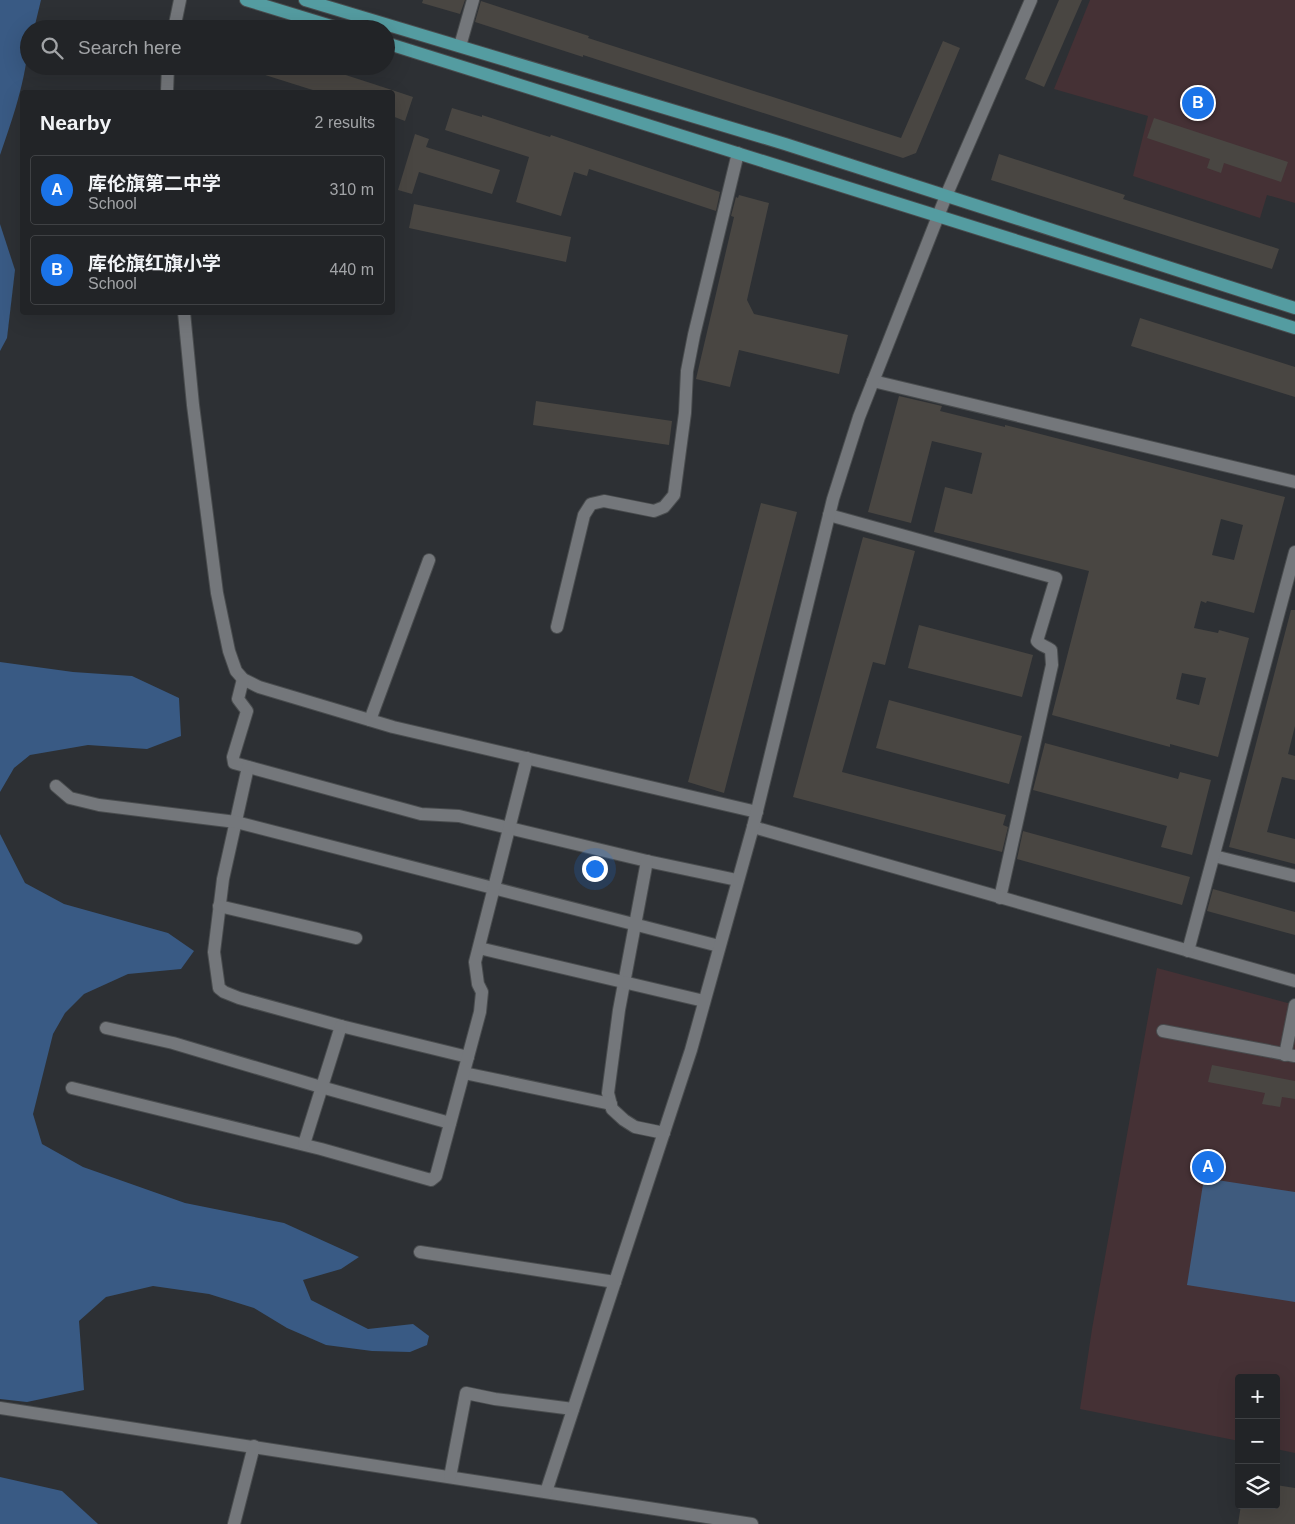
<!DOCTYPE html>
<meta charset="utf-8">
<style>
:root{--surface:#222427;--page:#2a2c2f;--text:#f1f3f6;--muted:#a2a4a7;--line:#3f4144;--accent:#1a73e8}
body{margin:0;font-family:Arial,"Noto Sans SC",sans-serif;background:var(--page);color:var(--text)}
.controls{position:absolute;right:15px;bottom:15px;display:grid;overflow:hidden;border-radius:5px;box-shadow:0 5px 20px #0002}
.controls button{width:45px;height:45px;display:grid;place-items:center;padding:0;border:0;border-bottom:1px solid var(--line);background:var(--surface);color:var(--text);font:25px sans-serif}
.you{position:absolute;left:594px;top:868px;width:18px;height:18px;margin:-12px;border:4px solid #fff;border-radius:50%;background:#1a73e8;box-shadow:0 0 0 8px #1a73e833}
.badge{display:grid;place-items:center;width:32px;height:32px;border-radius:50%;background:var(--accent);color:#fff;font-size:16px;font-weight:700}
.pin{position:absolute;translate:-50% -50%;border:2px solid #fff;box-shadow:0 1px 5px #0006}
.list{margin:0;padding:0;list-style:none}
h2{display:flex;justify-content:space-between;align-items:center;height:65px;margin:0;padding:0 20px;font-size:21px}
h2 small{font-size:16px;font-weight:400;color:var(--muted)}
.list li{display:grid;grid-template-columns:32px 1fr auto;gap:15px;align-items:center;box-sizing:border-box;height:70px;margin:0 10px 10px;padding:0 10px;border:1px solid var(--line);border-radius:5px}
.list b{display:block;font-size:19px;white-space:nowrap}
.list p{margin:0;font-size:16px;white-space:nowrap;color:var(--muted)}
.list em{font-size:16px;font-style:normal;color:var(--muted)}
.icon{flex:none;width:28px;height:28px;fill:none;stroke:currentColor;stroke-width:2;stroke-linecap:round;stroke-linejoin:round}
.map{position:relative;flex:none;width:1295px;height:1524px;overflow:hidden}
.search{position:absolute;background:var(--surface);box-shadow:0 5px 20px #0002;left:20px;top:20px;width:375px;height:55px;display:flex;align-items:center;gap:12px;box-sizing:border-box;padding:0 18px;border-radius:28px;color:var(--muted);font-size:19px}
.panel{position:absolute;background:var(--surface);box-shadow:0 5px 20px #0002;left:20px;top:90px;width:375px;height:225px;border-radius:5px}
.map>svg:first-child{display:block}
.education{fill:#453135}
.green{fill:#3f5b7e}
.forest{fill:#395a84}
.building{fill:#494642;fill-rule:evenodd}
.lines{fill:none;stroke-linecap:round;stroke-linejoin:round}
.minor-casing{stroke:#494c4e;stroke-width:14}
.major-casing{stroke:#494c4e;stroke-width:14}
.minor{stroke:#74777b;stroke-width:12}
.major{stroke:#549ca1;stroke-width:12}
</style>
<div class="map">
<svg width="1295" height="1524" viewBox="0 0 1295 1524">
<rect width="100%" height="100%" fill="#2d3034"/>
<g class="education">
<path d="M1090,0H1295V203L1267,195L1260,218L1133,176L1148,116L1054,89Z"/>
<path d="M1157,968L1295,1005V1453L1276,1449V1378H1239V1441L1080,1409L1092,1329Z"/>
</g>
<path class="green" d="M1204,1178L1295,1192V1302L1187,1285Z"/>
<g class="forest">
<path d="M0,0H41L34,29H29C29,71 14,115 0,155Z"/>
<path d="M0,224L15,270L7,338L0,351Z"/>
<path d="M0,662L73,672L132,676L179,698L181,736L147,749L88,745L30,755L14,768L0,792Z"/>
<path d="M0,834L25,883L64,904L168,933L194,951L181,969L128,974L84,994L65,1013L53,1034L33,1114L42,1144L83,1167L185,1203L284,1223L359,1257L341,1269L303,1280L311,1300L368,1329L413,1324L429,1336L427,1345L410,1352L372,1351L326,1345L287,1328L254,1308L209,1294L153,1286L106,1297L79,1321L84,1390L27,1402L0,1399Z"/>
<path d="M0,1477L62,1491L98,1524H0Z"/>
</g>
<g class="building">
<path d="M423,0H465L460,14L422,3Z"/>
<path d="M1059,0H1082L1044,87L1025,79Z"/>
<path d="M481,1L589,36L588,38L901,138L943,41L960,48L916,153L903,158L583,55V57L475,22Z"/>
<path d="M246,66H318L392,90L391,92H319L246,69Z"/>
<path d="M392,90L413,97L405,121L392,116Z"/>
<path d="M452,108L482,117V115L550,137L551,135L720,192L716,211L589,169L587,176L574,172L561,216L516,202L529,157L445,130Z"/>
<path d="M1154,118L1288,162L1281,182L1224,163L1221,173L1207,168L1210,159L1147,138Z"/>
<path d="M415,134L429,139L426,147L500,170L492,194L419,172L412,194L398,190Z"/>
<path d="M999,154L1125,195L1123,199L1279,249L1272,269L991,180Z"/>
<path d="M739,195L769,203L747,300L754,314L848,335L839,374L739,350L730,387L696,379L734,217L731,216L736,197L738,198Z"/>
<path d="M414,204L571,237L566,262L409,228Z"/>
<path d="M1140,318L1295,367V397L1131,346Z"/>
<path d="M899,396L942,406L940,411L1005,427V425L1285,497L1254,613L1207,601L1206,603L1201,601L1194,628L1218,633L1219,630L1249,638L1218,757L1170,744V747L1052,715L1089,571L934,532L945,487L972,494L982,453L932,441L911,523L868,512ZM1221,519L1243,525L1234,560L1212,555ZM1182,673L1206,678L1199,705L1176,699Z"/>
<path d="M536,401L672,421L669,445L533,425Z"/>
<path d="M761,503L797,512L724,793L688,782Z"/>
<path d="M863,537L915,551L885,665L873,662L842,772L1006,815L1003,825L1008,827L1002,852L793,797Z"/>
<path d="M1291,610H1295V726L1288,754L1295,756V780L1282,777L1267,832L1295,839V864L1229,847Z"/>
<path d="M919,625L1033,655L1022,697L908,668Z"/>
<path d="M889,700L1022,736L1009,784L876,748Z"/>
<path d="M1045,743L1178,779L1180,772L1211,780L1192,855L1161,847L1167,826L1033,790Z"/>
<path d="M1023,831L1190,877L1182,905L1017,859Z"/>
<path d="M1213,889L1295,912V935L1207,911Z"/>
<path d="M1212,1065L1295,1081V1099L1282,1097L1280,1107L1262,1104L1265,1093L1208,1082Z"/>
<path d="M1276,1485L1295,1488V1524H1238L1241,1505H1276Z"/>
</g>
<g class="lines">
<g class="minor-casing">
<g id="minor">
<path d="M174,29L180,0"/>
<path d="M460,46L473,0"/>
<path d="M167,92L168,66"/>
<path d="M184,312L193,405L217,593L229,651L236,671L243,679L259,687L393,727L757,812"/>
<path d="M873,381L1295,482"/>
<path d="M829,515L1056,578L1037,641C1041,646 1046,646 1051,650L1052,665L1000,898"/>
<path d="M557,627L584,515L591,504L604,501L654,511L664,507L674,495L685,413L687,371L694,335L738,153"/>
<path d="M243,679L238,699L247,711L233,757L234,763L421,814L459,816L647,861L737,880"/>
<path d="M370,720L429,560"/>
<path d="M248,767L223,879L214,952L219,988L224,992L239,998L341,1026L468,1057"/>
<path d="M56,786L70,798L99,805L236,822L719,946"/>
<path d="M753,827L1295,981"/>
<path d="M1214,856L1295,876"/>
<path d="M647,861L619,1010L608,1093L612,1109L624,1120L635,1127L664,1133"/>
<path d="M219,906L356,938"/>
<path d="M479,948L704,1001"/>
<path d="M1188,951L1295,552"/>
<path d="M106,1028L173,1043L321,1087L450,1123"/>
<path d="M1163,1031L1295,1056"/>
<path d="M1285,1055L1295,1005"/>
<path d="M464,1073L611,1104"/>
<path d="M72,1088L321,1149L431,1180L436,1176L480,1012L482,992L478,984L475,962L527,758"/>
<path d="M304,1144L341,1026"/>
<path d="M420,1252L615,1282"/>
<path d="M0,1408L752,1524"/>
<path d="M450,1477L466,1393L495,1399L573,1409"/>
<path d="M546,1492L691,1050L753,827L833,499L859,417L946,196L1031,0"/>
<path d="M234,1524L254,1446"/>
</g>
</g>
<g class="major-casing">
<g id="major">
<path d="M246,0L341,29"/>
<path d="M305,0L785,144L1295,308"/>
<path d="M386,43L1295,328"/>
</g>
</g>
<use href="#minor" class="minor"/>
<use href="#major" class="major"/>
</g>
</svg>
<div class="controls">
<button>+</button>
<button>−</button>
<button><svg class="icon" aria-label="layers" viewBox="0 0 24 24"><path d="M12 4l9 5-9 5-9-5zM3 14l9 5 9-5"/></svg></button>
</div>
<div class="you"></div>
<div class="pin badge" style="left:1208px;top:1167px">A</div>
<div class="pin badge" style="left:1198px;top:103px">B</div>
<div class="search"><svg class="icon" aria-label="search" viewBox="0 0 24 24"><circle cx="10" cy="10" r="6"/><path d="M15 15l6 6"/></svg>Search here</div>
<section class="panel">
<h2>Nearby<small>2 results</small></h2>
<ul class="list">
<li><span class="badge">A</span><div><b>库伦旗第二中学</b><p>School</p></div><em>310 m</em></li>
<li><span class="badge">B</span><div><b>库伦旗红旗小学</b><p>School</p></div><em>440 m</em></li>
</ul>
</section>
</div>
